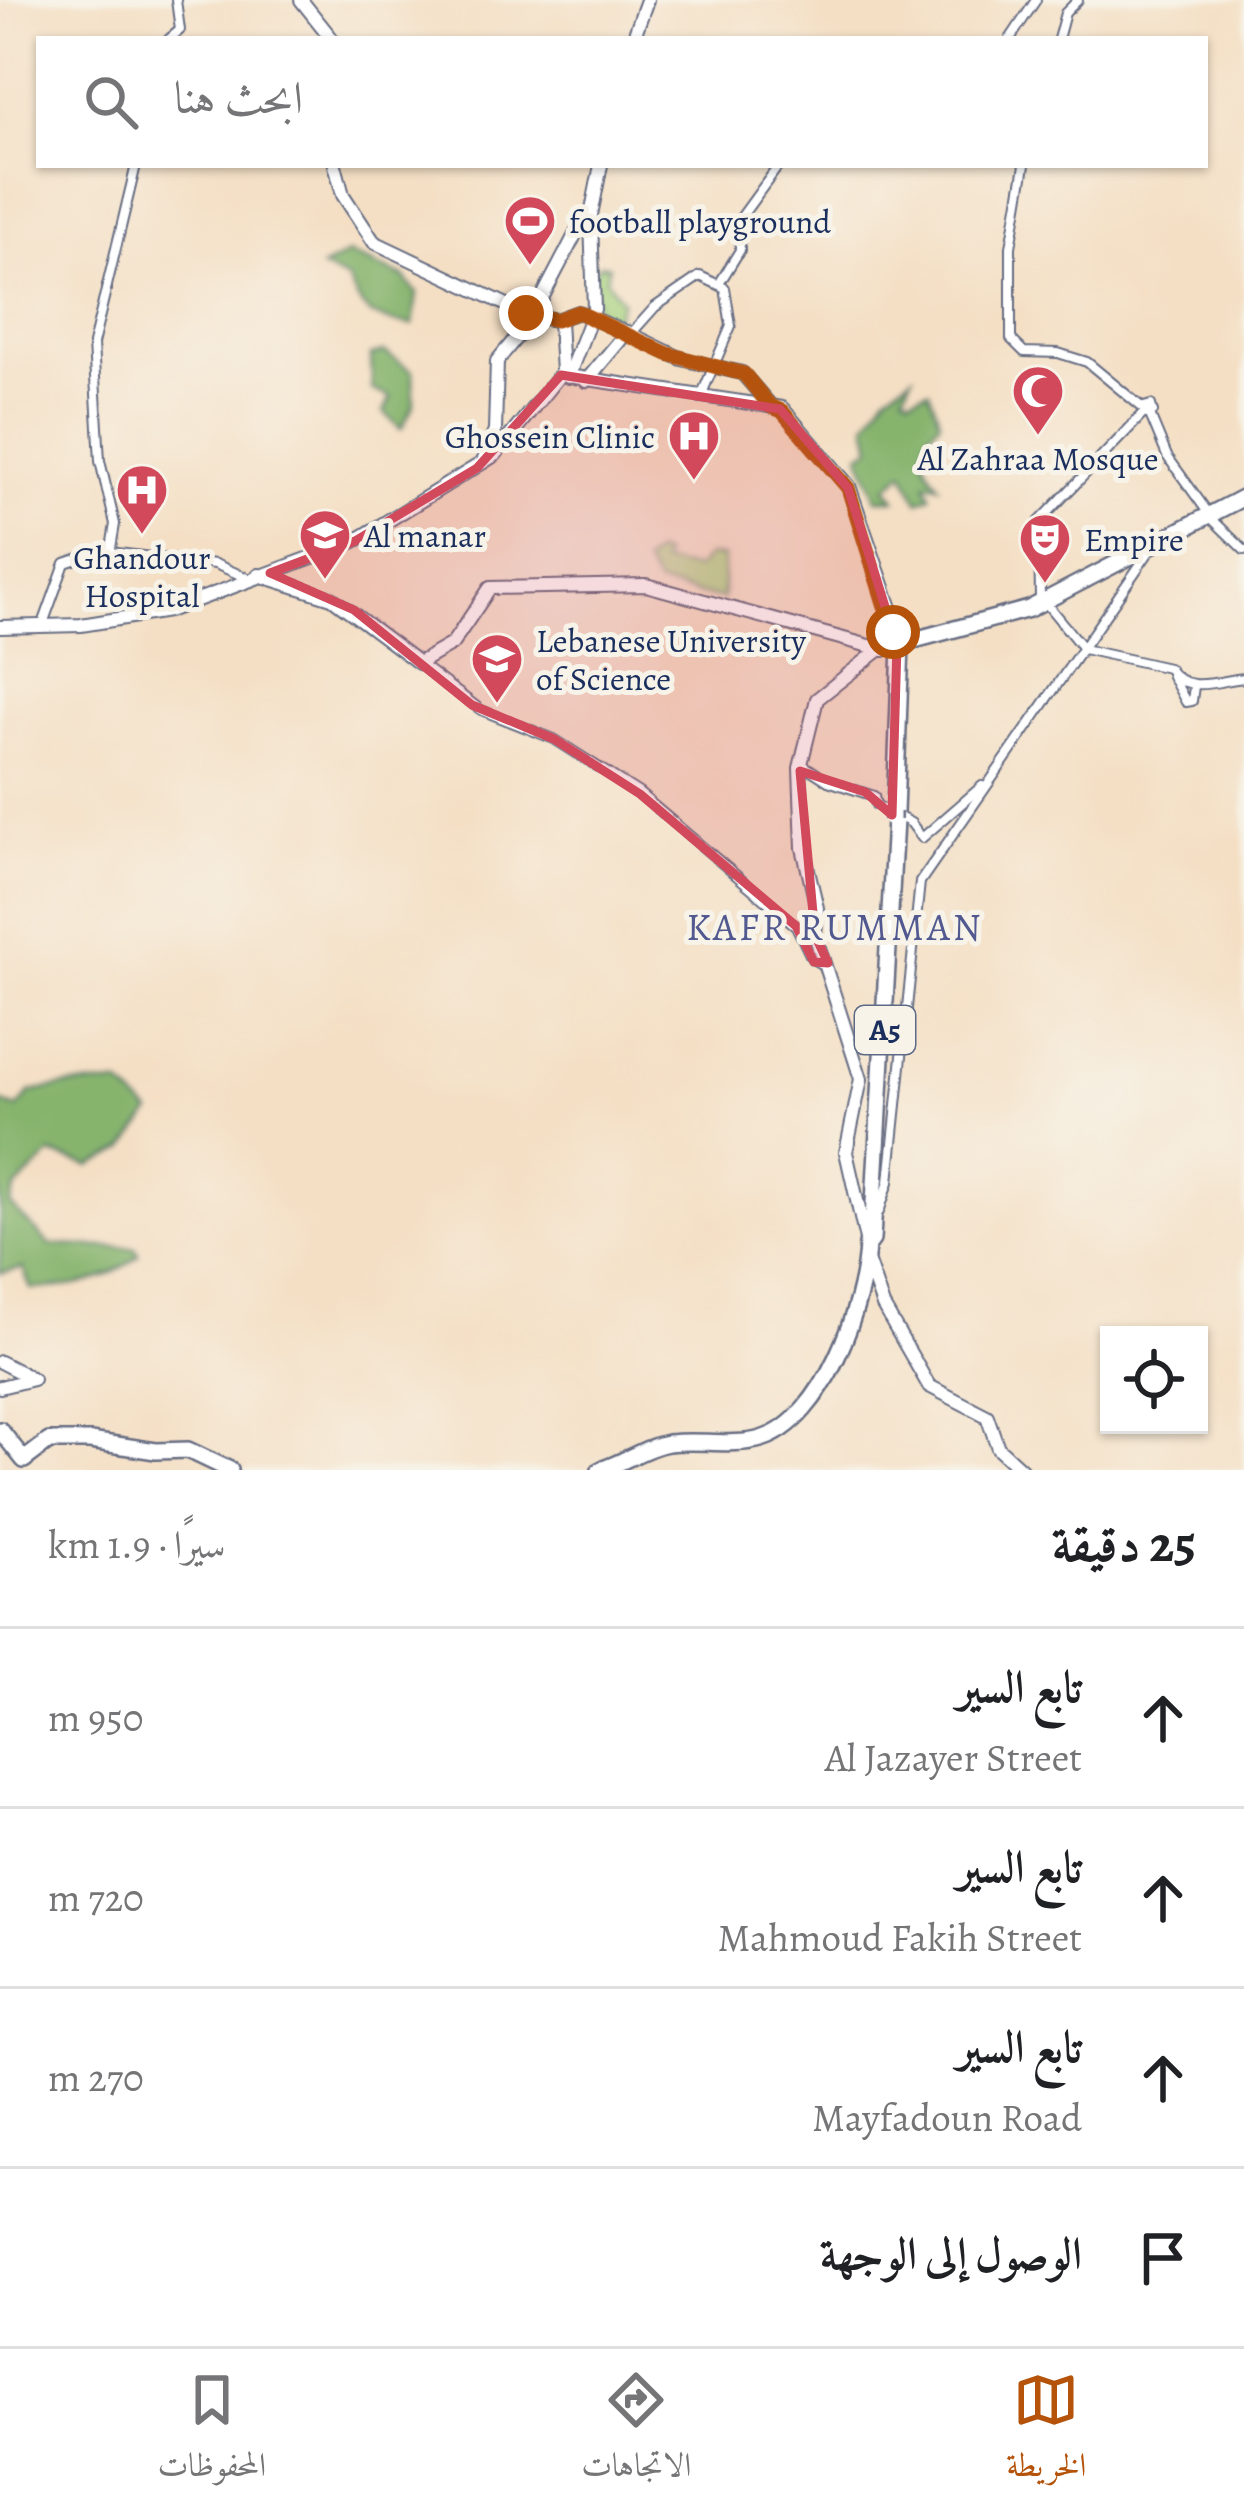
<!DOCTYPE html>
<html lang="ar">
<meta charset="utf-8">
<style>
:root{--surface:#fff;--page:#f2f2f2;--text:#202124;--muted:#757577;--line:#e0e0e0;--accent:#b45309}
body{margin:0;font-family:Alegreya,Amiri,serif;background:var(--page);color:var(--text);direction:rtl}
.controls{position:absolute;right:36px;bottom:36px;display:grid;overflow:hidden;border-radius:0px;box-shadow:0 3px 9px #0004}
.controls button{width:108px;height:108px;display:grid;place-items:center;padding:0;border:0;border-bottom:3px solid var(--line);background:var(--surface);color:var(--text);font:60px sans-serif}
.stop{position:absolute;width:36px;height:36px;margin:-27px;border:9px solid #b45309;border-radius:50%;background:#fff}
.stop.end{background:#b45309;border-color:#fff;box-shadow:0 3px 12px #0008}
.list{margin:0;padding:0;list-style:none}
h2{display:flex;justify-content:space-between;align-items:center;height:156px;margin:0;padding:0 48px;font-size:51px}
h2 small{font-size:39px;font-weight:400;color:var(--muted)}
.list li{display:grid;grid-template-columns:78px 1fr auto;gap:36px;align-items:center;box-sizing:border-box;height:180px;padding:0 48px;border-top:3px solid var(--line)}
.list b{display:block;font-size:45px;white-space:nowrap}
.list p{margin:0;font-size:39px;white-space:nowrap;color:var(--muted)}
.list em{font-size:39px;font-style:normal;color:var(--muted)}
.icon{flex:none;width:66px;height:66px;fill:none;stroke:currentColor;stroke-width:2;stroke-linecap:round;stroke-linejoin:round}
.map{position:relative;flex:none;width:1244px;height:1470px;overflow:hidden;direction:ltr}
.search{position:absolute;background:var(--surface);box-shadow:0 3px 9px #0004;left:36px;right:36px;top:36px;height:132px;display:flex;align-items:center;gap:30px;box-sizing:border-box;padding:0 42px;border-radius:0px;color:var(--muted);font-size:45px}
.sheet{height:876px;background:var(--surface)}
nav{display:flex;justify-content:space-around;align-items:center;box-sizing:border-box;height:168px;border-top:3px solid var(--line);background:var(--surface);font-size:33px;color:var(--muted)}
nav a{display:grid;justify-items:center;gap:6px}
nav .on{color:var(--accent)}
.map>svg:first-child{display:block}
.green{fill:#a8d27e;stroke:#62806e;stroke-width:3}
.forest{fill:#86b46d;stroke:#507266;stroke-width:3}
.lines{fill:none;stroke-linecap:round;stroke-linejoin:round}
.minor-casing{stroke:#676d82;stroke-width:12}
.major-casing{stroke:#676d82;stroke-width:16}
.highway-casing{stroke:#676d82;stroke-width:20}
.minor{stroke:#fff;stroke-width:8}
.major{stroke:#fff;stroke-width:12}
.highway{stroke:#fff;stroke-width:15}
.highway-bridge-casing{stroke:#676d82;stroke-width:20;stroke-linecap:butt}
.highway-bridge{stroke:#fff;stroke-width:15}
.route{stroke:#b45309;stroke-width:15}
.marked{fill:#d1495b;fill-opacity:0.2;stroke:#d1495b;stroke-width:9;stroke-linejoin:round}
.labels{text-anchor:middle;stroke-width:10;stroke-linejoin:round;paint-order:stroke}
.shield{fill:#f7f3e8;stroke:#5d6a87;stroke-width:3}
.shield-label{font-size:30px;font-weight:bold;fill:#1b2f5e}
.poi-label{font-size:33px;fill:#1b2f5e;stroke:#f7f3e8;text-anchor:start}
.quarter-label{font-size:39px;letter-spacing:3px;fill:#525990;stroke:#f7f3e8}
</style>
<div class="map">
<svg width="1244" height="1470" viewBox="0 0 1244 1470">
<rect width="100%" height="100%" fill="#f7f3e8"/>
<filter id="ink" filterUnits="userSpaceOnUse"><feTurbulence type="fractalNoise" baseFrequency=".00833" numOctaves="2"/><feDisplacementMap in="SourceGraphic" scale="24" xChannelSelector="R" yChannelSelector="G"/><feConvolveMatrix kernelMatrix="1 2 1 2 8 2 1 2 1" color-interpolation-filters="sRGB"/></filter>
<filter id="wash" filterUnits="userSpaceOnUse"><feTurbulence type="fractalNoise" baseFrequency=".004" numOctaves="4" result="noise"/><feDisplacementMap in="SourceGraphic" scale="48" xChannelSelector="R" yChannelSelector="G"/><feGaussianBlur stdDeviation="2.7" result="paint"/><feColorMatrix in="noise" values="0 0 0 0 0 0 0 0 0 0 0 0 0 0 0 0 0 1.4 0 .05"/><feComposite in="paint" operator="in"/></filter>
<g filter="url(#wash)">
<rect width="100%" height="100%" fill="#f4dfc4"/>
<g class="green">
<path d="M601,264L609,266L606,279L622,301L612,322L597,313L592,274Z"/>
<path d="M656,553L664,555L661,563L697,569L708,556L723,557V599L658,585L644,563Z"/>
</g>
<g class="forest">
<path d="M348,254L404,277L417,293L413,325C373,319 364,317 348,280L322,268Z"/>
<path d="M384,352L413,371L414,405L401,429L384,412L391,397L372,390L371,356Z"/>
<path d="M912,376L904,393L910,397L929,390L940,421C917,445 919,459 939,485L926,483L931,496L918,501L904,472L887,487L896,499H877L860,454L872,447L867,423L887,393Z"/>
<path d="M71,1085H120L151,1113L125,1149L90,1166L51,1154L16,1188L10,1205L50,1245L135,1248L139,1255C106,1284 74,1287 31,1289L23,1268L0,1273V1102L18,1108L31,1092Z"/>
</g>
</g>
<g filter="url(#ink)">
<g class="lines">
<g class="minor-casing">
<g id="minor">
<path d="M169,39L180,30L176,0"/>
<path d="M1010,39L1036,0"/>
<path d="M1058,39L1065,13L1078,0"/>
<path d="M1025,165L1011,247V339L1024,352L1058,353L1087,362L1144,409"/>
<path d="M719,284L740,250L739,220L779,165"/>
<path d="M630,335L655,307L700,276L725,288L731,326L701,396"/>
<path d="M1151,405L1153,412L1147,414L1144,407Z"/>
<path d="M1150,415L1167,456L1209,514"/>
<path d="M1210,517L1244,550"/>
<path d="M110,554L115,524L100,461L93,344L136,165"/>
<path d="M167,559L215,564L250,579"/>
<path d="M1040,601L1039,522L1145,412"/>
<path d="M1045,602L1081,646"/>
<path d="M43,624L65,563L101,551L168,559"/>
<path d="M1084,646L1151,549"/>
<path d="M1083,649L1168,668C1186,695 1216,681 1244,678"/>
<path d="M420,664L481,710L554,739L639,793L796,926L812,959L823,965"/>
<path d="M1172,676L1186,702L1192,701L1194,686"/>
<path d="M802,764L828,781L874,796L876,805L911,823L922,838L982,786"/>
<path d="M879,1212L889,1182L920,882L1082,649"/>
</g>
</g>
<g class="major-casing">
<g id="major">
<path d="M301,0L332,39"/>
<path d="M633,39L647,0"/>
<path d="M335,165L343,195L374,242L528,315L556,320L578,312L635,336"/>
<path d="M591,215L601,165"/>
<path d="M549,319L540,313L542,298L585,216"/>
<path d="M628,333L682,359L742,373L770,405"/>
<path d="M561,375L782,408L849,486L900,634"/>
<path d="M568,377L594,309L591,219"/>
<path d="M586,381L627,332"/>
<path d="M483,462L495,431L497,361L534,316"/>
<path d="M259,575L332,598L419,663L452,644L490,588L646,585L884,650"/>
<path d="M0,627L81,625L168,611L355,541L495,455L562,372L559,321"/>
<path d="M866,1240L846,1152L861,1079L815,935L817,908L803,848L800,768L817,699L883,647"/>
<path d="M867,1260L883,1306L929,1386L987,1416L998,1448L1022,1470"/>
<path d="M0,1362L33,1379L0,1387"/>
</g>
</g>
<g class="highway-casing">
<g id="highway">
<path d="M895,634L904,637L901,644L893,641Z"/>
<path d="M903,643L1029,609L1244,497"/>
<path d="M895,813L901,644"/>
<path d="M872,1240L895,820"/>
<path d="M0,1430L24,1460L49,1441H90L156,1451L188,1450L230,1470"/>
<path d="M600,1470C624,1463 644,1447 668,1443C698,1439 733,1447 761,1439C824,1421 865,1303 867,1244"/>
</g>
</g>
<use href="#minor" class="minor"/>
<use href="#major" class="major"/>
<use href="#highway" class="highway"/>
<g class="highway-bridge-casing">
<path id="highway-bridge" d="M892,820V812"/>
</g>
<use href="#highway-bridge" class="highway-bridge"/>
</g>
</g>
<g class="lines" filter="url(#ink)">
<path class="route" d="M526,313L556,320L578,312L668,354L744,374L770,406L782,411L848,488L893,632"/>
</g>
<path class="marked" d="M561,375L780,409L848,488L897,645L892,815L865,792L800,771L815,935L828,963L814,962L796,926L640,794L554,739L472,705L354,610L270,573L355,541L477,468Z"/>
<defs>
<g id="stadium-pin" transform="scale(2.7)"><path d="M0 17L-7.5 6A9.5 9.5 0 1 1 7.5 6Z" fill="#d1495b" stroke="#f7f3e8"/><path d="M0-5a6.5 5 0 1 0 0 10a6.5 5 0 1 0 0-10ZM-3.5-1.8h7v3.6h-7Z" fill="#fff"/></g>
<g id="mosque-pin" transform="scale(2.7)"><path d="M0 17L-7.5 6A9.5 9.5 0 1 1 7.5 6Z" fill="#d1495b" stroke="#f7f3e8"/><path d="M3.5-4.9A6 6 0 1 0 3.5 4.9A5 5 0 1 1 3.5-4.9Z" fill="#fff"/></g>
<g id="hospital-pin" transform="scale(2.7)"><path d="M0 17L-7.5 6A9.5 9.5 0 1 1 7.5 6Z" fill="#d1495b" stroke="#f7f3e8"/><path d="M-5-5h3v3.5h4V-5h3V5h-3V1.5h-4V5h-3Z" fill="#fff"/></g>
<g id="university-pin" transform="scale(2.7)"><path d="M0 17L-7.5 6A9.5 9.5 0 1 1 7.5 6Z" fill="#d1495b" stroke="#f7f3e8"/><path d="M0-5L7-2L0 1L-7-2ZM-4 1L0 2.5L4 1V4Q0 6-4 4Z" fill="#fff"/></g>
<g id="theatre-pin" transform="scale(2.7)"><path d="M0 17L-7.5 6A9.5 9.5 0 1 1 7.5 6Z" fill="#d1495b" stroke="#f7f3e8"/><path d="M-5-5.5Q0-4 5-5.5V0Q5 5 0 6Q-5 5-5 0ZM-3.3-2.5H-1v1.5H-3.3ZM1-2.5H3.3v1.5H1ZM-2.8 1Q0 5.5 2.8 1Z" fill="#fff"/></g>
</defs>
<g fill-rule="evenodd">
<use href="#stadium-pin" x="530" y="221"/>
<use href="#mosque-pin" x="1038" y="391"/>
<use href="#hospital-pin" x="694" y="436"/>
<use href="#hospital-pin" x="142" y="490"/>
<use href="#university-pin" x="325" y="535"/>
<use href="#theatre-pin" x="1045" y="539"/>
<use href="#university-pin" x="497" y="659"/>
</g>
<g class="labels">
<rect class="shield" x="855" y="1006" width="60" height="48" rx="9"/>
<g class="shield-label">
<text x="885" y="1040">A5</text>
</g>
<g class="poi-label">
<text x="569" y="233">football playground</text>
<text x="655" y="448" text-anchor="end">Ghossein Clinic</text>
<text x="1038" y="470" text-anchor="middle">Al Zahraa Mosque</text>
<text x="364" y="547">Al manar</text>
<text x="1084" y="551">Empire</text>
<text x="142" y="569" text-anchor="middle">Ghandour<tspan x="142" dy="38">Hospital</tspan></text>
<text x="536" y="652">Lebanese University<tspan x="536" dy="38">of Science</tspan></text>
</g>
<g class="quarter-label">
<text x="835" y="940">KAFR RUMMAN</text>
</g>
</g>
</svg>
<div class="controls">
<button><svg class="icon" aria-label="locate" viewBox="0 0 24 24"><circle cx="12" cy="12" r="6"/><path d="M12 2v4M12 18v4M2 12h4M18 12h4"/></svg></button>
</div>
<div class="stop" style="left:893px;top:632px"></div>
<div class="stop end" style="left:526px;top:313px"></div>
<div class="search"><svg class="icon" aria-label="search" viewBox="0 0 24 24"><circle cx="10" cy="10" r="6"/><path d="M15 15l6 6"/></svg>ابحث هنا</div>
</div>
<section class="sheet">
<h2>25 دقيقة<small>سيرًا · 1.9 km</small></h2>
<ul class="list">
<li><svg class="icon" aria-label="ahead" viewBox="0 0 24 24"><path d="M12 20V5M6 11l6-6 6 6"/></svg><div><b>تابع السير</b><p>Al Jazayer Street</p></div><em>950 m</em></li>
<li><svg class="icon" aria-label="ahead" viewBox="0 0 24 24"><path d="M12 20V5M6 11l6-6 6 6"/></svg><div><b>تابع السير</b><p>Mahmoud Fakih Street</p></div><em>720 m</em></li>
<li><svg class="icon" aria-label="ahead" viewBox="0 0 24 24"><path d="M12 20V5M6 11l6-6 6 6"/></svg><div><b>تابع السير</b><p>Mayfadoun Road</p></div><em>270 m</em></li>
<li><svg class="icon" aria-label="arrive" viewBox="0 0 24 24"><path d="M6 21V4h12l-3 4 3 4H6"/></svg><div><b>الوصول إلى الوجهة</b></div></li>
</ul>
</section>
<nav>
<a class="on"><svg class="icon" aria-label="map" viewBox="0 0 24 24"><path d="M3 6l6-2 6 2 6-2v14l-6 2-6-2-6 2zM9 4v14M15 6v14"/></svg>الخريطة</a>
<a><svg class="icon" aria-label="directions" viewBox="0 0 24 24"><path d="M12 3l9 9-9 9-9-9zM9 14v-3h6M13 9l2 2-2 2"/></svg>الاتجاهات</a>
<a><svg class="icon" aria-label="saved" viewBox="0 0 24 24"><path d="M7 4h10v16l-5-4-5 4z"/></svg>المحفوظات</a>
</nav>
